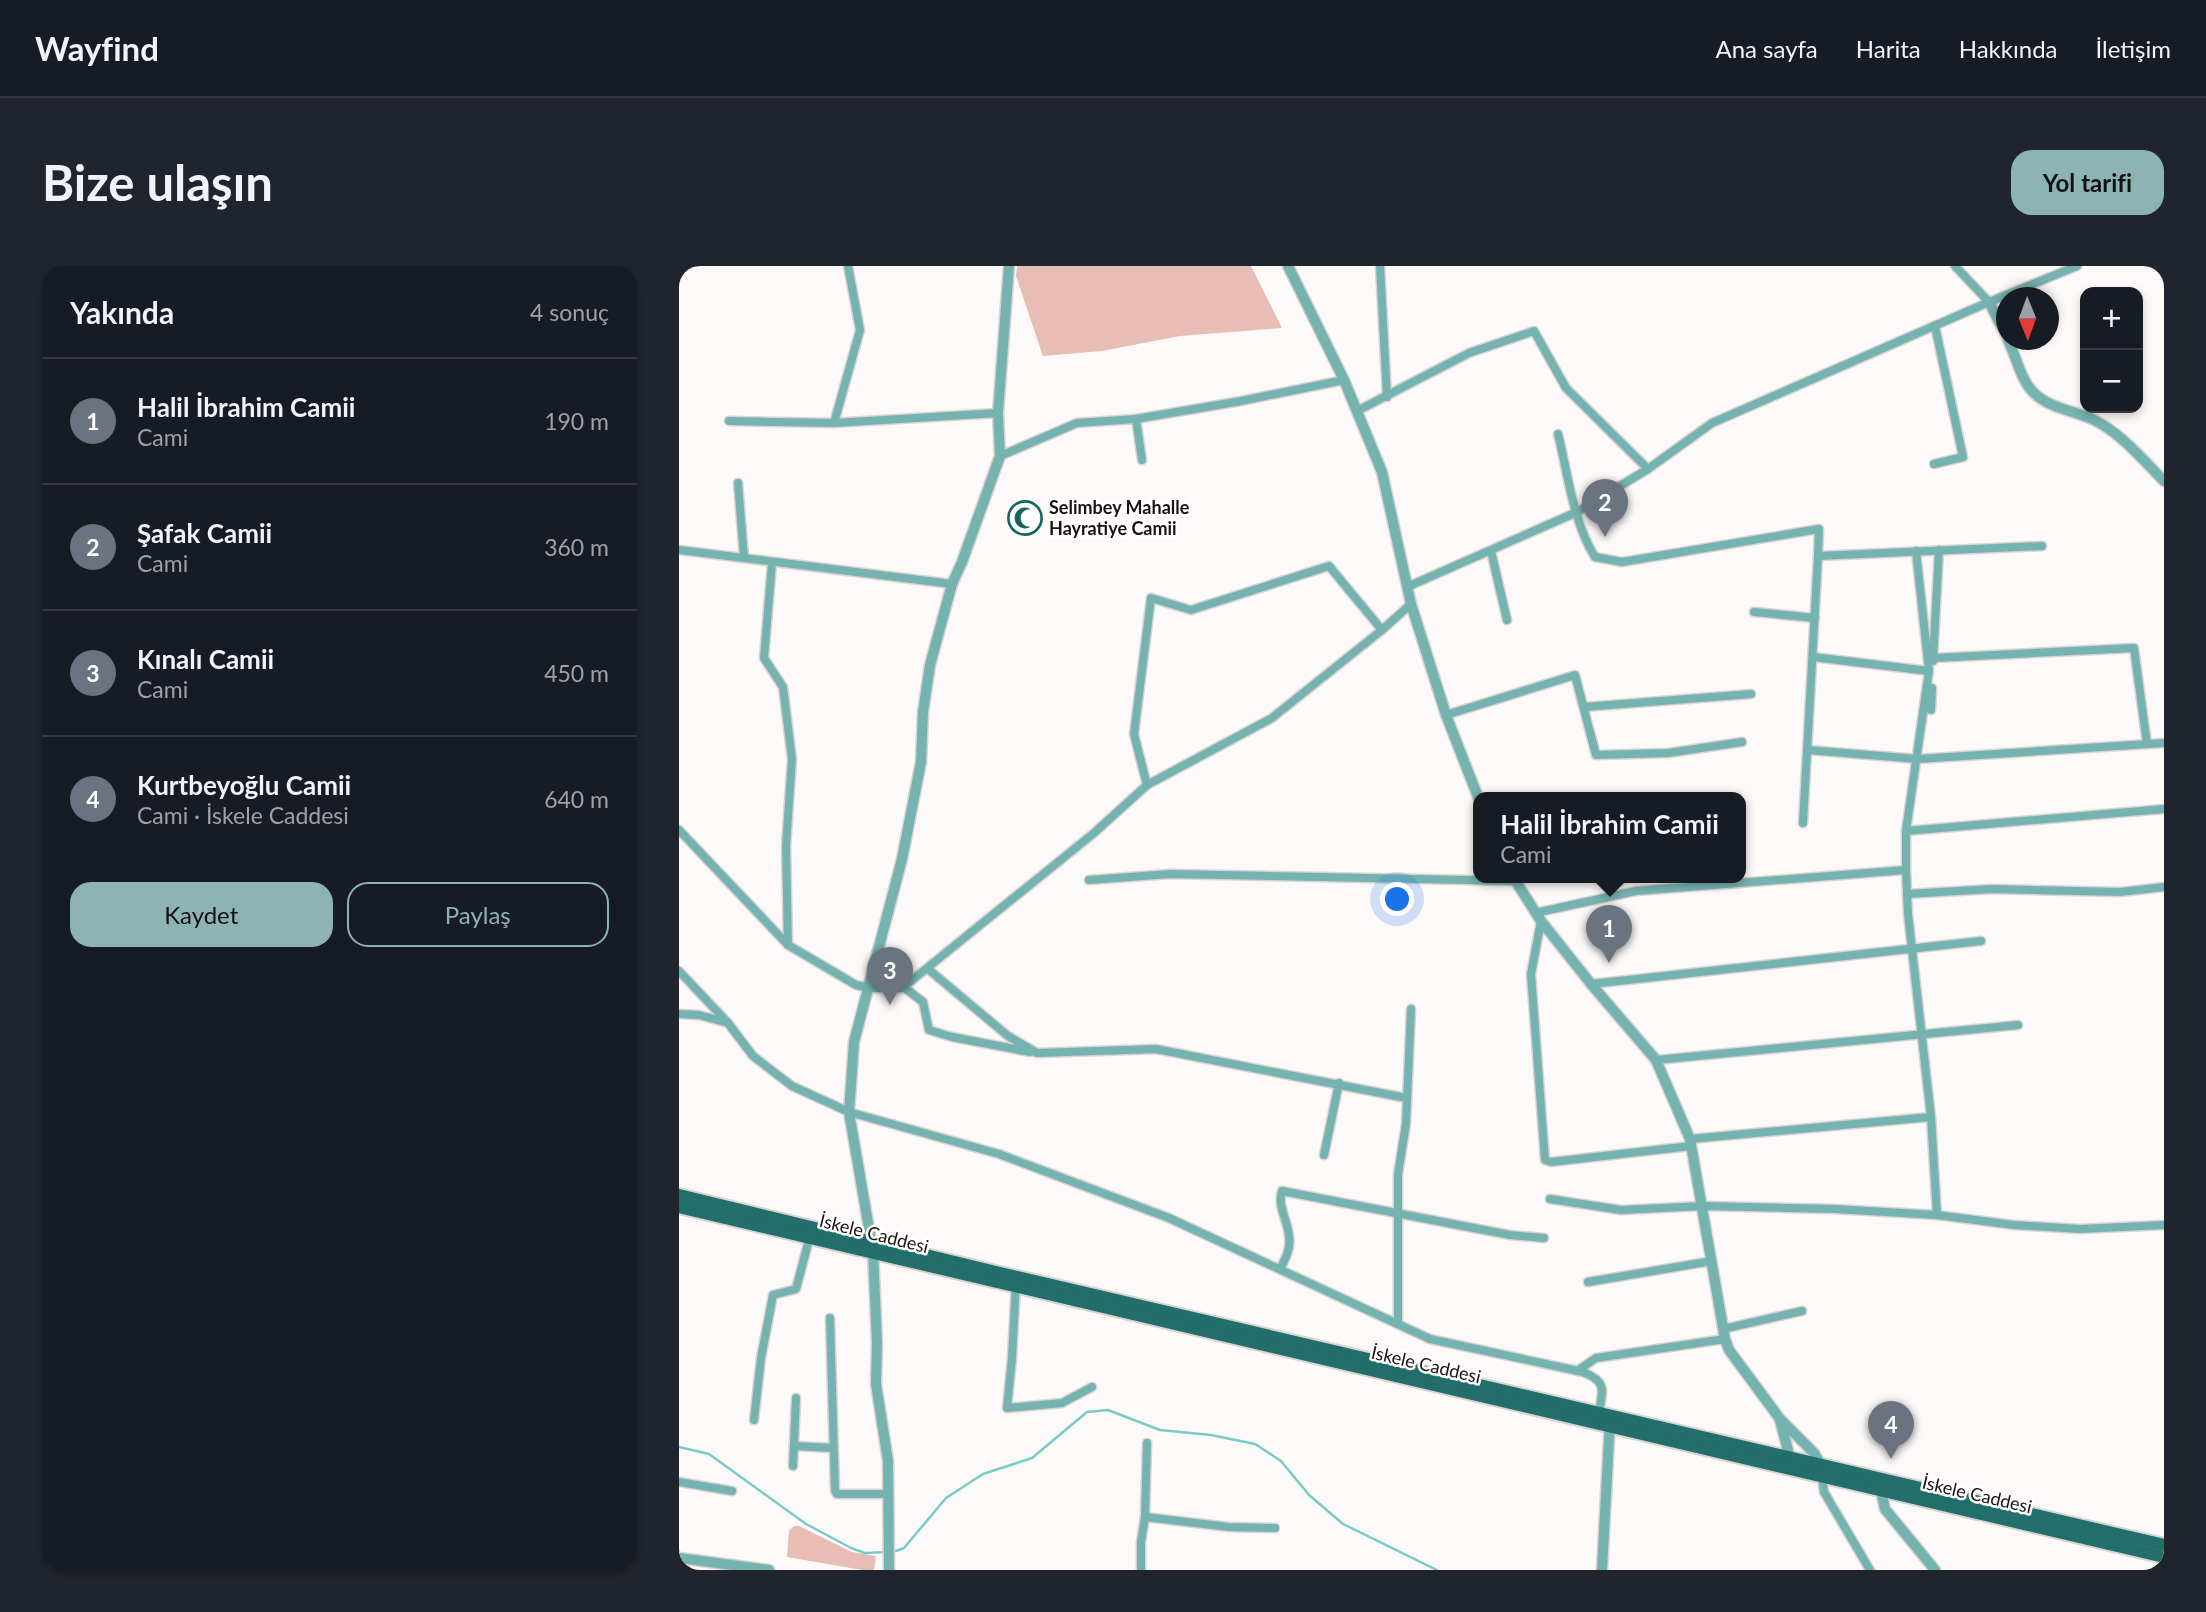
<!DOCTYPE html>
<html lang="tr">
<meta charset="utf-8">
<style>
:root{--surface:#171b24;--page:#20242c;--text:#f1f3f6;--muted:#9ea1a6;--line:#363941;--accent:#8eb3b3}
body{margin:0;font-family:Lato,sans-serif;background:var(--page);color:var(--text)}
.controls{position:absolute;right:21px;top:21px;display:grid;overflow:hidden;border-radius:14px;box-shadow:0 4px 10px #0003}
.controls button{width:63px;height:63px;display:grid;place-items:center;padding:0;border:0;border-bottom:2px solid var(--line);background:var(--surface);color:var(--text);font:35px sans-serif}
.compass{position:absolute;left:1317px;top:21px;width:63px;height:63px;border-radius:50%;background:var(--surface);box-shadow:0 4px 10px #0003;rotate:179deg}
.you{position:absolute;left:719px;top:634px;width:24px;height:24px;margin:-18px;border:5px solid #fff;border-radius:50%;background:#1a73e8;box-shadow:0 0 0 10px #1a73e833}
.badge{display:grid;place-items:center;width:46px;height:46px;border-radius:50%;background:var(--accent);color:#fff;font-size:23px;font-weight:700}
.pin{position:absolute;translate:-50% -58px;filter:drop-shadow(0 2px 4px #0008)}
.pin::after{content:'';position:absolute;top:37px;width:24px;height:21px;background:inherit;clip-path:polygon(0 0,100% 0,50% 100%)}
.popup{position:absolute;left:794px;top:526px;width:273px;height:91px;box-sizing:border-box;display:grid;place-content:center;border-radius:14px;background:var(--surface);filter:drop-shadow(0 2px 5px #0005);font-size:23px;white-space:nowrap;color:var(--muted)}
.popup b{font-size:26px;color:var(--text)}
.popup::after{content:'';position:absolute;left:50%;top:100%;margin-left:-14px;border:14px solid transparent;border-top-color:var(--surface)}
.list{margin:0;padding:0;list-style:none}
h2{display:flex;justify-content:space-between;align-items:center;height:91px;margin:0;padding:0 28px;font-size:30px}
h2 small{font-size:23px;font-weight:400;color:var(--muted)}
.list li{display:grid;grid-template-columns:46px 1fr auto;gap:21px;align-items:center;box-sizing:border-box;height:126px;padding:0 28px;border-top:2px solid var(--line)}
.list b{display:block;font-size:26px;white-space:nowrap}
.list p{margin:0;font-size:23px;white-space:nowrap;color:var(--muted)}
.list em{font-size:23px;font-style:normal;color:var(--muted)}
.actions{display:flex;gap:14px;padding:21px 28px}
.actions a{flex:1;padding:16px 0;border:2px solid var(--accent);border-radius:21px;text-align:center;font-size:24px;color:var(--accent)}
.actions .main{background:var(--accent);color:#111}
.map{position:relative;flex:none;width:1485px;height:1304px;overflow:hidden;border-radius:21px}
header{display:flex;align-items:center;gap:42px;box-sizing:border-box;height:98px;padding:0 35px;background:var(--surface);border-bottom:2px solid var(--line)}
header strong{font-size:33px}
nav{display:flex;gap:38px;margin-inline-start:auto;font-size:24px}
.intro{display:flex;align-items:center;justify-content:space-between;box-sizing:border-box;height:168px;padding:0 42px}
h1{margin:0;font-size:49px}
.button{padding:18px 32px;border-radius:21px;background:var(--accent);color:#111;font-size:24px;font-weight:700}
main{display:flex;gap:42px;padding:0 42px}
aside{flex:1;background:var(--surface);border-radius:21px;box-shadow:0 4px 10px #0003}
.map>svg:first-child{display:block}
.green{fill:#e8bdb6}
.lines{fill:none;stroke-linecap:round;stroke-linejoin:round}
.stream{stroke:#78ccc8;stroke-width:2.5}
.minor-casing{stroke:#d9d4d3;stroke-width:11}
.tertiary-casing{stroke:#d9d4d3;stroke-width:13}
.primary-casing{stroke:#d9d4d3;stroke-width:16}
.minor{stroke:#75b3b0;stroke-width:8}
.tertiary{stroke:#75b3b0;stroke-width:10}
.primary{stroke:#226e6b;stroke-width:12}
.labels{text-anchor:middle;stroke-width:5;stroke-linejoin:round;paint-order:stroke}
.poi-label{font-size:18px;font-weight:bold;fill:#191211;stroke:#fff;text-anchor:start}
.street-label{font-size:18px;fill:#191211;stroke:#fff}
</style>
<header>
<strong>Wayfind</strong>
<nav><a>Ana sayfa</a><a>Harita</a><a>Hakkında</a><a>İletişim</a></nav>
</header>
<div class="intro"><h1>Bize ulaşın</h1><a class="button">Yol tarifi</a></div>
<main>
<aside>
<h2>Yakında<small>4 sonuç</small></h2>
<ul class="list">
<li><span class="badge" style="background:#6b7280">1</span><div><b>Halil İbrahim Camii</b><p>Cami</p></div><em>190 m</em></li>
<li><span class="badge" style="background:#6b7280">2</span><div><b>Şafak Camii</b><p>Cami</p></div><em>360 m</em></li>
<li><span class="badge" style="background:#6b7280">3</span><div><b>Kınalı Camii</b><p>Cami</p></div><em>450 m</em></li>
<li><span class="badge" style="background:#6b7280">4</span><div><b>Kurtbeyoğlu Camii</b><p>Cami · İskele Caddesi</p></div><em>640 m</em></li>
</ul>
<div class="actions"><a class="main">Kaydet</a><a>Paylaş</a></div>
</aside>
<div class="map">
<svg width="1485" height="1304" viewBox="0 0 1485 1304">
<rect width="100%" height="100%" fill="#fdf9f8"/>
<g class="green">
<path d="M338,0H572L603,62L501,70L423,85L364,90L337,10Z"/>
<path d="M115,1260H120L173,1286L197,1290L195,1304H183L108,1291L110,1265Z"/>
</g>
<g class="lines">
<g class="stream">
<path d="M0,1181L30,1188L127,1258L172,1282L186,1287L208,1286"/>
<path d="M214,1286L225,1282L267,1232L304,1208L353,1192L408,1146L429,1144L481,1164L532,1169L576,1178L602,1195L630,1229L664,1258L758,1304"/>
</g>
<g class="minor-casing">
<g id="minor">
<path d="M701,0L708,131"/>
<path d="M1276,0L1310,36"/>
<path d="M678,145L790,87L855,65L887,122L969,203"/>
<path d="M457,153L463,194"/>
<path d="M50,155L155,157L319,147"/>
<path d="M155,157L181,64L169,0"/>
<path d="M879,168C889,208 894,256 916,291L943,296L1140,263L1139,290L1363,280"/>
<path d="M321,190L398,157L457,153L562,135L665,114"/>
<path d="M1255,198L1284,191L1256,60"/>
<path d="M59,217L65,291"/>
<path d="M0,284L273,318"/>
<path d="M812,285L828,354"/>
<path d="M93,297L85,392L104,421L113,493L107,580L109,679"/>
<path d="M728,321L898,246L969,203L1033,157L1310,36L1398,0"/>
<path d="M1075,346L1136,352"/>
<path d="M1134,391L1250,405"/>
<path d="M1255,392L1455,382L1468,478"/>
<path d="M1254,395L1260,284"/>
<path d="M905,441L1072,428"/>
<path d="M1252,444L1253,422"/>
<path d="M767,449L896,409L917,489L989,487L1063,476"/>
<path d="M1129,484L1239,493L1485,477"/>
<path d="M468,519L455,468L472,332L512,344L650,300L703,364"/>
<path d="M1124,557L1139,290"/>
<path d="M0,564L109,679L177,719L190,722H226L227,719L415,567L468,519L593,452L703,364L732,338"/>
<path d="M1227,565L1485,543"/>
<path d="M1227,604V565L1250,405L1237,285"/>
<path d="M410,614L491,608L836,615"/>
<path d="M1228,628L1313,623L1441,626L1485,621"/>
<path d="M856,647L957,625L1227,604L1229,648L1252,851L1258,949"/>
<path d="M862,655L852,708L866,894L872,896L1012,880"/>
<path d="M249,703L329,770L358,787L477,783L727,832"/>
<path d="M0,705L49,757L74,790L113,820L170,846L320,888L490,952L751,1073L904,1106C928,1116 924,1123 920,1146"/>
<path d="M912,718L1302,675"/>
<path d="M226,722L244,736L250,764L273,771L351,786"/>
<path d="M0,748L20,749L49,757"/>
<path d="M977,794L1339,759"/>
<path d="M1011,873L1252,851"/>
<path d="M645,889L660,817"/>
<path d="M871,933L942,944L1024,940L1156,943L1258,949L1335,959L1401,963L1485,959"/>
<path d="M601,1003C607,992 612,982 610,970C609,955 598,940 603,925L831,969L865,972"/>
<path d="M909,1016L1033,995"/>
<path d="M337,1017L333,1092L328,1142L383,1137L413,1121"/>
<path d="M151,1052L156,1224L158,1228H210"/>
<path d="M719,1058V908L727,858L732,743"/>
<path d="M1044,1063L1123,1045"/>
<path d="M898,1105L917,1092L1046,1073"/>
<path d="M75,1154L82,1092L94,1029L117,1023L131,970"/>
<path d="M115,1180L154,1182"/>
<path d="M114,1200L117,1132"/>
<path d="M1143,1211L1145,1226L1191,1304"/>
<path d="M0,1216L53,1225"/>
<path d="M466,1251L468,1177"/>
<path d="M462,1304V1276L466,1251L550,1261L596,1262"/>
</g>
</g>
<g class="tertiary-casing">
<g id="tertiary">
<path d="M609,0L665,114L703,206L732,338L767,449L799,531"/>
<path d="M1310,36L1328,71"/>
<path d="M1329,74C1337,90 1342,115 1355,127C1370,142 1396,145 1415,154C1442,167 1464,194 1485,215"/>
<path d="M834,611L862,655L912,718L977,794L1011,873L1046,1073L1050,1084L1101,1153L1135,1187L1142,1199"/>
<path d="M1101,1154L1111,1192"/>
<path d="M1202,1225L1206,1243L1256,1304"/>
<path d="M0,1292L90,1304"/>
<path d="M210,1304L209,1195L197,1118L198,1077L194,986L170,846L175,776L223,593L242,496L244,446L251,399L273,318L283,296L321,190L319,147L330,0"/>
<path d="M923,1304L931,1154"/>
</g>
</g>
<g class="primary-casing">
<g id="primary">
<path d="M0,929L317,1006L1485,1279"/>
<path d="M0,941L1485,1291"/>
</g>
</g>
<use href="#minor" class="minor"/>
<use href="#tertiary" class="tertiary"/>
<use href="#primary" class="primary"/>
</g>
<defs>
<g id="mosque-ring" transform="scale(1.75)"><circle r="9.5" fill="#fff" stroke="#156461" stroke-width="1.5"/><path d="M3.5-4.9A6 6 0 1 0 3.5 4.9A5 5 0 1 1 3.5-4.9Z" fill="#156461"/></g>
</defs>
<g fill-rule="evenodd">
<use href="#mosque-ring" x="346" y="252"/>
</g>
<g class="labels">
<g class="poi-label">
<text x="370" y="248">Selimbey Mahalle<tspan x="370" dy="21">Hayratiye Camii</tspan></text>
</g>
<g class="street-label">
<text transform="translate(195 968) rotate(14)" y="6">İskele Caddesi</text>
<text transform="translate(747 1099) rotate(13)" y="6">İskele Caddesi</text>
<text transform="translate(1298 1229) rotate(13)" y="6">İskele Caddesi</text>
</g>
</g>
</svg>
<div class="controls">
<button>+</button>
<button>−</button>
</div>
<svg class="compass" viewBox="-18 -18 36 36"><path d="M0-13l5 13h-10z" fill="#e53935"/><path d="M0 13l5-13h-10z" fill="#9ea1a6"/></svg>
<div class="you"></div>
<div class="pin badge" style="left:930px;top:697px;background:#6b7280">1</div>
<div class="popup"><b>Halil İbrahim Camii</b>Cami</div>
<div class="pin badge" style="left:926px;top:271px;background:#6b7280">2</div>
<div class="pin badge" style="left:211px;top:739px;background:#6b7280">3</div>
<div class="pin badge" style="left:1212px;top:1193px;background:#6b7280">4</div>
</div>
</main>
